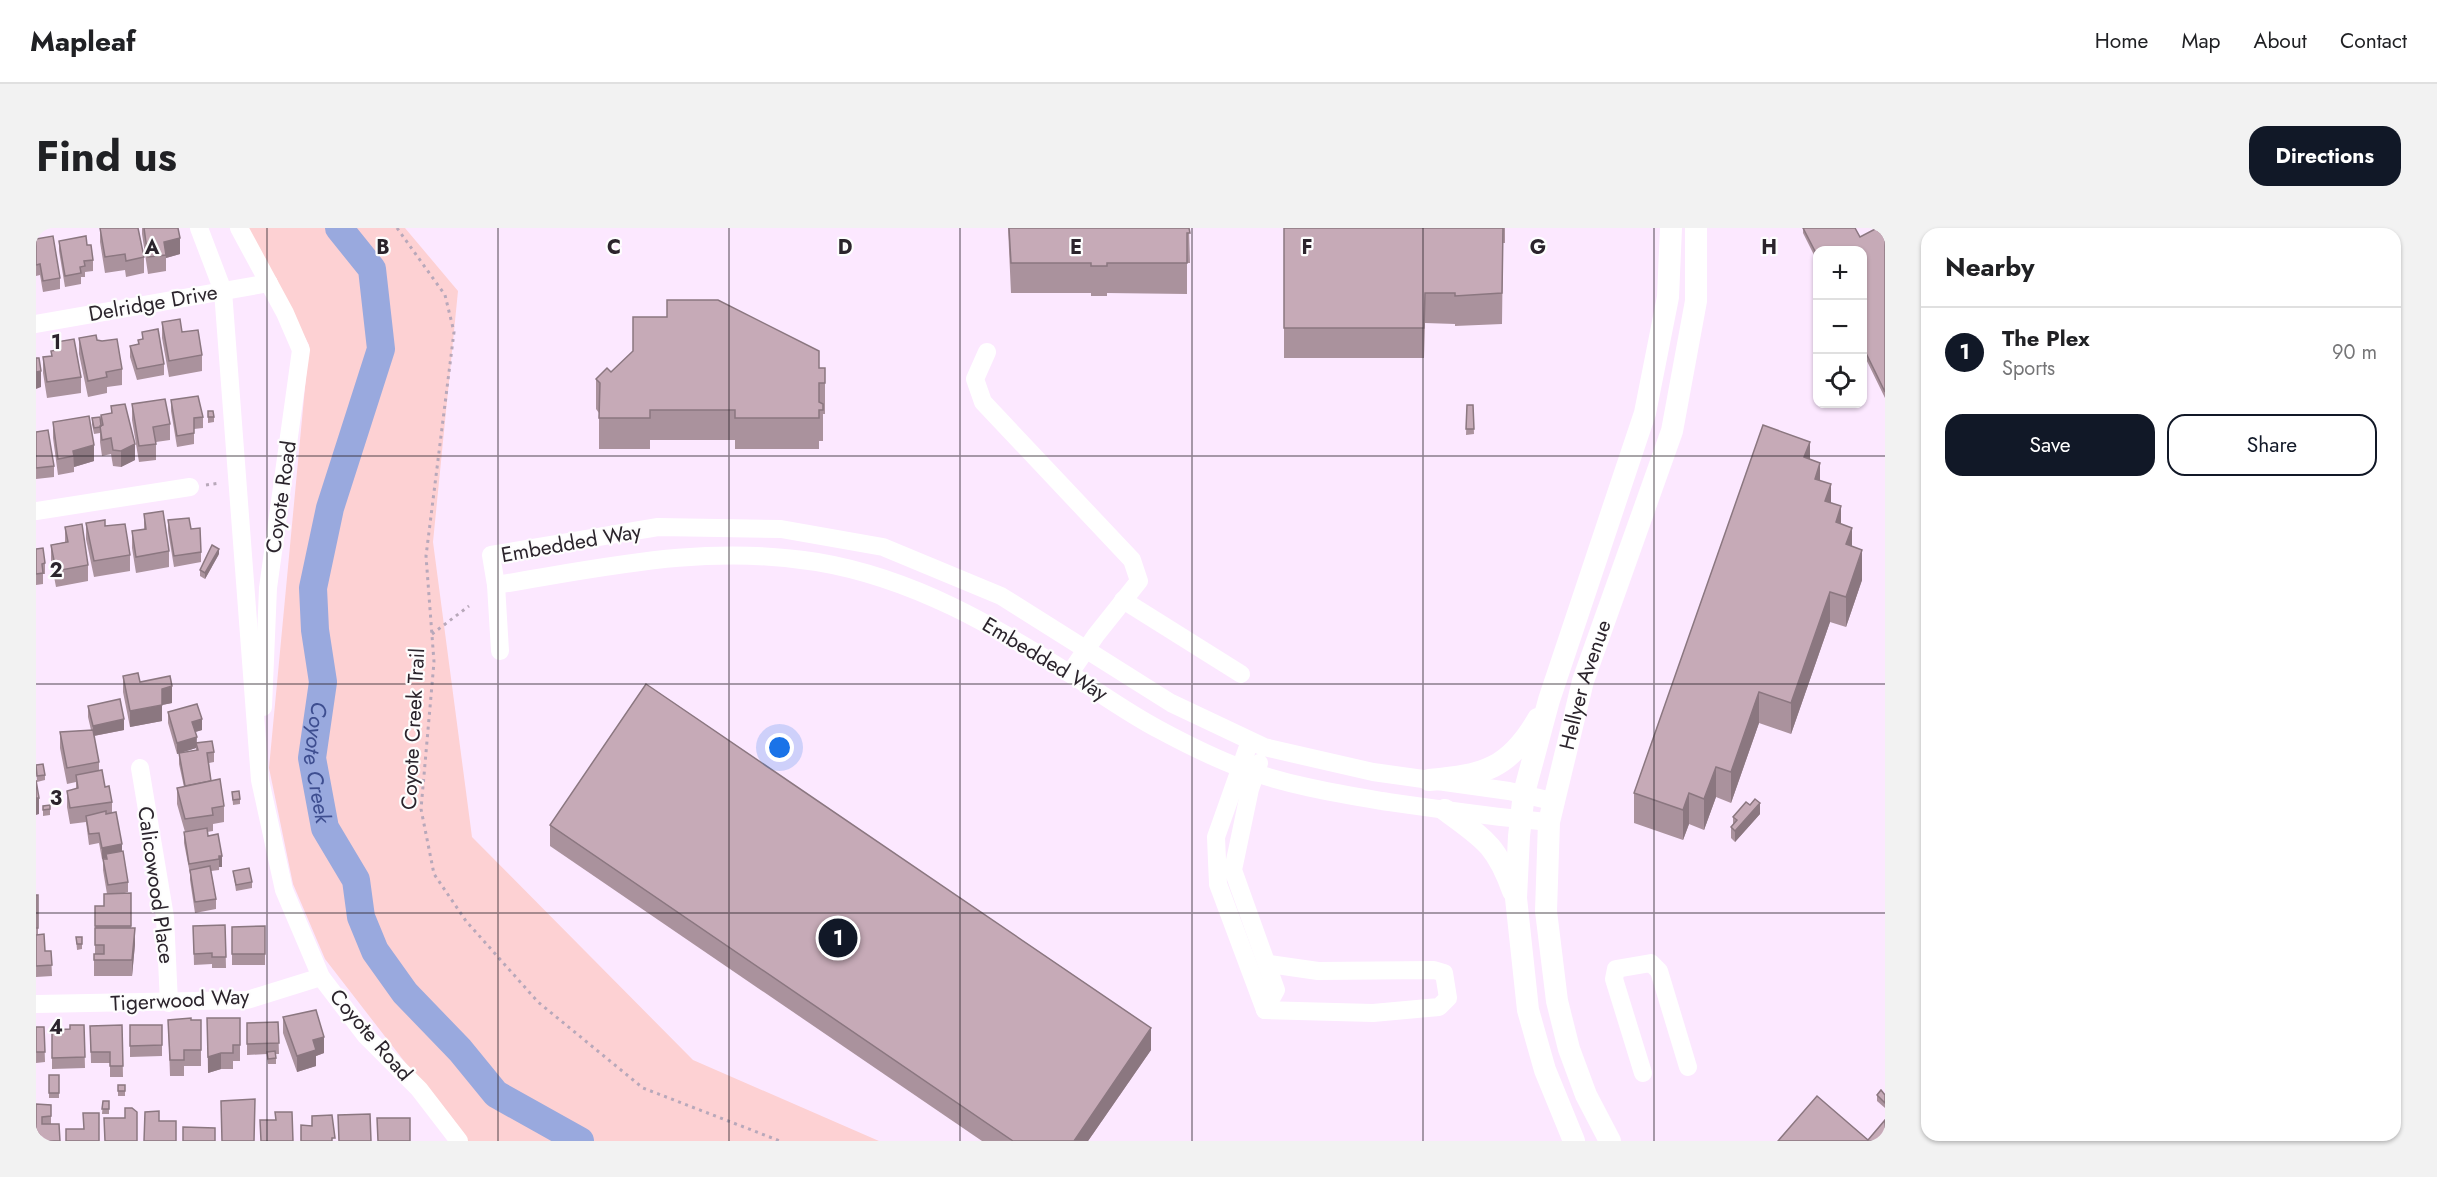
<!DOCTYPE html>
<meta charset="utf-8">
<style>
:root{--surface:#fff;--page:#f2f2f2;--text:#202124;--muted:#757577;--line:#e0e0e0;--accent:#111827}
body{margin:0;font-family:Jost,sans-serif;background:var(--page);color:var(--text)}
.controls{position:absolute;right:18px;top:18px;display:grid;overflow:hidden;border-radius:12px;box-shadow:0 2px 4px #0004}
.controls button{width:54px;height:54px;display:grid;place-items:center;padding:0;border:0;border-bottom:2px solid var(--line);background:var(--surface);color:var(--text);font:30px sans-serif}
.you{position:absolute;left:744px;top:520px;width:21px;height:21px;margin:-15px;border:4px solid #fff;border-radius:50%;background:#1a73e8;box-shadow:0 0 0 9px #1a73e833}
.badge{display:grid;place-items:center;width:39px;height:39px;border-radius:50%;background:var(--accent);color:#fff;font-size:20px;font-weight:700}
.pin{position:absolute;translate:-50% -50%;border:3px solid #fff;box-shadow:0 2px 6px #0006}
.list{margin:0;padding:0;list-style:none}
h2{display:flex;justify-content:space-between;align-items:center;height:78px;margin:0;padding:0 24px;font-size:26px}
h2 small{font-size:20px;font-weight:400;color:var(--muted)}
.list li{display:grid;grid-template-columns:39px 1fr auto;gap:18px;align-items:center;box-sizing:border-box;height:90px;padding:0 24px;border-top:2px solid var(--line)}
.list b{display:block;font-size:22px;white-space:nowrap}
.list p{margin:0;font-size:20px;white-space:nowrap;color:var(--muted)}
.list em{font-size:20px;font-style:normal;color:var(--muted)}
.actions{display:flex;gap:12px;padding:18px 24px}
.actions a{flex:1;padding:14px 0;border:2px solid var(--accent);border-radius:18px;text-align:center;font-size:21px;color:var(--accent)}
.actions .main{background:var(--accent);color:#fff}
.icon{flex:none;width:33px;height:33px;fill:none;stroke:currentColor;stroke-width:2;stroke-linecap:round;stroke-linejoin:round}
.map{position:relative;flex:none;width:1849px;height:913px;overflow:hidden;border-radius:18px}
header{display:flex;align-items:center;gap:36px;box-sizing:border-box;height:84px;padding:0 30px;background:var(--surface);border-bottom:2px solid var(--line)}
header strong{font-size:28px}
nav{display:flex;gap:33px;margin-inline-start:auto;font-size:21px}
.intro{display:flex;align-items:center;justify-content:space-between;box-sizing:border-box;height:144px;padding:0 36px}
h1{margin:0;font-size:42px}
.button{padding:15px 27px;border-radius:18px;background:var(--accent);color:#fff;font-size:21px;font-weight:700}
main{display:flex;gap:36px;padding:0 36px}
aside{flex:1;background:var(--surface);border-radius:18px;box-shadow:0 2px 4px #0004}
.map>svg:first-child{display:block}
.green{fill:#fdd1d3}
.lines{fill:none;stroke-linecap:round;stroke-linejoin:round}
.river{stroke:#99a9de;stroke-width:28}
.path{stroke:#b8a8ba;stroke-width:3;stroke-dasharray:3 4.5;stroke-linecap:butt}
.minor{stroke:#fff;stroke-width:18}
.major{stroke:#fff;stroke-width:22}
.wall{fill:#aa929d}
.shaded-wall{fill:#8b7780}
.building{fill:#c6aab7;stroke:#8b7780;stroke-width:1.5}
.grid{fill:none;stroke:#2b242c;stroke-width:1.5;stroke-opacity:0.55}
.labels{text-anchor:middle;stroke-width:4.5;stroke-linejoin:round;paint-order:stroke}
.street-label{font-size:21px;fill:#2b242c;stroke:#fdfdfd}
.water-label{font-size:22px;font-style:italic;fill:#3e4e90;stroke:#fdfdfd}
.grid-label{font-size:20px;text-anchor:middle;font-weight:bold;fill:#2b242c;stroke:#fdfdfd;stroke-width:4.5;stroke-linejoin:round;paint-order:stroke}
</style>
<header>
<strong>Mapleaf</strong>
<nav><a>Home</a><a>Map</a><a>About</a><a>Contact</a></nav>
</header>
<div class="intro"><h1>Find us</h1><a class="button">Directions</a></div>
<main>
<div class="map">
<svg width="1849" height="913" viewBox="0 0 1849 913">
<rect width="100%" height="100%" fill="#fce8ff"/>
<path class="green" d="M210,0H369L422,63L397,314L436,609L657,832L843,913H430L289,731L257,656L233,540L273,117Z"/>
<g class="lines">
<path class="river" id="s1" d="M303,0L336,41L345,121L294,280L277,360L279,402L287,454L276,530L289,600L320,652L325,689L339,723L369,765L424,822L460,866L544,913"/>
<g class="path">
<path d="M361,0L409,67L418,104L390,328L398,434L385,581L398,646L430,693L502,774L607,860L744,913"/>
<path d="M170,257L184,255"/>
<path d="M396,406L433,378"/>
</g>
<g class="minor">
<path d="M163,0L187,63L224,552L248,662L285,749L330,808L383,861L423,913"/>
<path d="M203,0L249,85L265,122L232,360L227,479"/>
<path d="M0,96L233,55"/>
<path d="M951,124L939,151L947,174L1096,332L1103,353L1060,407L1034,445"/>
<path d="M0,283L154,259"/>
<path d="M460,357C571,339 669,316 781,334C877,350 959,398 1039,449C1067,467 1095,487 1124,502C1150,516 1178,530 1205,540C1251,557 1299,565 1346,573C1402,581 1457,589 1513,594"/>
<path d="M1087,372L1205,446"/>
<path d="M464,423L460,357L455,327L622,299L745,301L847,319L965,368L1135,475L1228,519L1337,544L1473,563L1516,573"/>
<path d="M1214,513L1180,609L1182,656L1229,782"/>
<path d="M1223,535L1214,561L1197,642L1240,762L1229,782"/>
<path d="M104,540L129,689L133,775"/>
<path d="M0,776L211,772L285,749"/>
<path d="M1229,782L1337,785L1403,779L1412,770L1408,745L1398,742L1282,743L1233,736"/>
<path d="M1607,845L1578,751L1580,741L1615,735L1623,743L1652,839"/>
</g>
<g class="major">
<path d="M1393,552C1448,547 1473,541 1502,491"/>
<path d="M1409,582C1448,611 1460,616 1477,663"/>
<path d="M1538,913L1509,842L1492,782L1480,670L1483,608L1488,565L1513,472L1609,185L1632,69L1635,0"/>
<path id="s2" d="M1574,913L1550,867L1533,821L1521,773L1510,683L1513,594L1547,453L1636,203L1660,73V0"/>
</g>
</g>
<g class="wall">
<path d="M64,0L108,29V45L90,49L89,42L69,45L64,14Z"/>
<path d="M106,0H142L144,26L130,30V43L112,46L106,6Z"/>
<path d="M972,0H1153L1154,35H1151V66L1071,65V68H1055V65H975Z"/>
<path d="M1248,0H1469V15H1467L1466,96L1419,98V96L1389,95L1388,130H1248Z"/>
<path d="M1767,0L1824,9L1849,0V170L1827,125V22H1782V35L1767,5Z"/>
<path d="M0,11L24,50V61L7,64L4,47L0,48Z"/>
<path d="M23,13L51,17L57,32V43L49,44V49H45V56L29,59L23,23Z"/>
<path d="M126,94L146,104L166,127V143L133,149L126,110Z"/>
<path d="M106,104L128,136V147L101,152L94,129V118L102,116V112L106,111Z"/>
<path d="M43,110L61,112L86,141V157L71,159V165L52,169L43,126Z"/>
<path d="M20,114L45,149V165L11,170L7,145V129L15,128V123L20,122Z"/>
<path d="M789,140V186H787V213H783V221H699V212H614V221H563V185L560,181V151L575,144Z"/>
<path d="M135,172L167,189V200L158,201V216L141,219L135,183Z"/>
<path d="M96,176L134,196V212L120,214V232L103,234L96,192Z"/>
<path d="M1431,177H1437L1438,206L1430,207Z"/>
<path d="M75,178L99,232L85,239L77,238L75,226L66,228L64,214V205L58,206L56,196V190L65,197V187L75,186Z"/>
<path d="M172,183L178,189V194L172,195Z"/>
<path d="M17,194L58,233L38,239V244L22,247L17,210Z"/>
<path d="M0,204L18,238V249L0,251Z"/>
<path d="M1774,231L1816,318L1826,352L1810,399L1794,394L1755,506L1723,495L1695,575L1680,569L1668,602L1653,596L1647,612L1598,595V565Z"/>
<path d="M108,286L133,323V339L100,345L96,320V303L108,301Z"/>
<path d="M132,292L155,301L165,324V334L138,339L132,303Z"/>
<path d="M50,295L69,298L94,327V343L58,349L50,311Z"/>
<path d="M29,299L52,337V353L20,359L15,333V317L29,314Z"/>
<path d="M0,321L9,335V346H7V356L0,357Z"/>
<path d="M183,326L169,351L164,348V342Z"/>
<path d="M87,448L104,454L136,475L126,477V493L94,499L87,464Z"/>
<path d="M52,478L88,502L58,508L63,534V543L76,574V585L86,623L92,654V664L85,666L95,665V700L99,716L96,748H58V726H59V678H68L71,666L67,642V631L70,630L66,631L63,615L53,617L50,594L34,596L31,579V563L40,561V554L31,556L24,520V504L55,502L52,489Z"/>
<path d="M132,484L166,502L159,504L161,515L178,524V534L173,535L175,553L188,578V594L177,596V603L171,604L172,608L182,606L186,639H183V642L175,643L180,671V681L159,685L154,652V646L148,615V604H149L141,576V560L148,559L143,536V525L160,522V520L141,526L132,495Z"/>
<path d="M0,537L9,547V552L1,554Z"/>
<path d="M196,564L204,571V576L197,577Z"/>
<path d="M7,578L14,581V587L7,588Z"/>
<path d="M1724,586L1699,614L1695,610V599L1697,597V589Z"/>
<path d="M514,597L1115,822L1052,913H946L514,618Z"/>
<path d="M197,643L216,654V660L200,663Z"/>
<path d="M0,667H2V707L9,723H15L16,748L0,749Z"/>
<path d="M189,697L190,740H176V736L158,737L157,698Z"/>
<path d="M229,698V737H196V699Z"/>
<path d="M40,709H46V721L41,722Z"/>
<path d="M247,789L288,825L280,828V838L261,844L247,805Z"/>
<path d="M171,790H204V833H197V841H185L172,845Z"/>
<path d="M132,792H165V838H148V848H134Z"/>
<path d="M242,794L243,826H240V836H232L231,826L211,827V795Z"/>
<path d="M48,797L49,840L16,841V802L34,801Z"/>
<path d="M86,797L87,849H74V835H55L54,798Z"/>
<path d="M94,797H126V828L94,829Z"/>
<path d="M0,799H8L9,834L0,835Z"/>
<rect x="13" y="847" width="10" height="23"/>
<rect x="82" y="857" width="7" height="11"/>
<path d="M1841,867H1849V880L1841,873Z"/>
<path d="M67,873H73V886H66Z"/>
<path d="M0,876L15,877V896L0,913Z"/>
</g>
<g class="shaded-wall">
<path d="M144,10V26L130,30L128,14Z"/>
<path d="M5,143V159L0,161V144Z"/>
<path d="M1774,214V244L1768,229Z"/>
<path d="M99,216V232L85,239V223Z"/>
<path d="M58,217V233L38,239L37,223Z"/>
<path d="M1784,235V265L1779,251Z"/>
<path d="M1795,256V287L1789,273Z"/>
<path d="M1805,278V309L1800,294Z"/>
<path d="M1816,300V330L1810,316Z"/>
<path d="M183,321V326L169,351V345Z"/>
<path d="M1826,322V352L1810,399V369Z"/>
<path d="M1794,364V394L1755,506V475Z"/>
<path d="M136,458V475L126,477V461Z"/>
<path d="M1723,464V495L1695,575V544Z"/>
<path d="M126,477V493L94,499V483Z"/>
<path d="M88,491V502L57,508V498Z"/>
<path d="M166,491V502L156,505V494Z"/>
<path d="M161,509L160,520L141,526V515Z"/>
<path d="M1680,539V569L1668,602V571Z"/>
<path d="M1653,565V596L1647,612V582Z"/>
<path d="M0,570H3V586L0,587Z"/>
<path d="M1724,575V586L1699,614V603Z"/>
<path d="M86,616V627L70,626V630L66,631V620Z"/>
<rect x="183" y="628" width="3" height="11"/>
<path d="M99,700V716L96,748V732Z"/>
<path d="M1115,800V822L1052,913H1038Z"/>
<path d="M288,809V825L280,828V838L261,844V828L277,812Z"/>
<path d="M185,825V841L172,845V829Z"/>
</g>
<g class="building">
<path d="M64,0H102L108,29L90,33L89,26L69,29Z"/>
<path d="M108,0H142L144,10L128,14L130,27L112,29Z"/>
<path d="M973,0H1153L1154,5H1151V35H1071V38H1055V35H975Z"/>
<path d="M1248,0H1467L1466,65L1419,68V65H1389L1388,100H1248Z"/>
<path d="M1767,0H1819L1824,9L1841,0H1849V164L1827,119V22H1782V29Z"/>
<path d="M17,8L24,50L7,53L4,36L0,37V11Z"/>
<path d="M50,8L51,17H55L57,32L48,33L49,38L44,39L45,45L29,48L23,13Z"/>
<path d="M631,72H682L783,123V140H789V155H783V174L787,176V182H783V190H699V182H614V190H563L564,155L560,151L571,140L575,144L597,123V89H631Z"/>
<path d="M144,91L146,104L162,102L166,127L133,133L126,94Z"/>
<path d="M122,101L128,136L101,141L94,118L103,116L102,112L107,111L106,104Z"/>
<path d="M60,107L61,112L66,113L81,111L86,141L70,144L71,149L52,153L43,110Z"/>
<path d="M38,111L45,149L11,154L7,129L16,128L15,123L21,122L20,114Z"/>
<path d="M0,130H3L5,143L0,144Z"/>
<path d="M162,168L167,189L158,190V205L141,208L135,172Z"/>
<path d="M129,171L134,196L117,199L120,216L103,218L96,176Z"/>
<path d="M89,176L99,216L85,223L77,222L75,210L66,212L64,198L67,197L65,187L76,185L75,178Z"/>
<path d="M1431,177H1437L1438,201H1430Z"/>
<path d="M172,183H177L178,189H172Z"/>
<path d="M53,188L58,217L37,223L38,228L22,231L17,194Z"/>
<path d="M64,189L65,198H64V199L58,200L56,190Z"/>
<path d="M1727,197L1774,214L1768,229L1784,235L1779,251L1795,256L1789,273L1805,278L1800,294L1816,300L1810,316L1826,322L1810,369L1794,364L1755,475L1723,464L1695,544L1680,539L1668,571L1653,565L1647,582L1598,565Z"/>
<path d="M12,202L18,238L0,240V204Z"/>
<path d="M127,283L133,323L100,329L96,303L110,301L108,286Z"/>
<path d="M153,290L155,301L164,300L165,324L138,328L132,292Z"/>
<path d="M69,292V298L89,296L94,327L58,333L50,295Z"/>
<path d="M46,296L52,337L20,343L15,317L32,314L29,299Z"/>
<path d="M176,317L183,321L169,345L164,342Z"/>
<path d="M7,320L9,335L6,336L7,345L0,346V321Z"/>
<path d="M102,445L104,454L134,448L136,458L126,461V477L94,483L87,448Z"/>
<path d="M610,456L1115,800L1038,913H977L514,597Z"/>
<path d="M84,471L88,491L57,498L52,478Z"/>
<path d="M161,476L166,491L156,494L161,509L141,515L132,484Z"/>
<path d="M57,502L63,534L31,540L24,504Z"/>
<path d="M176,513L178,524L171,525L175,553L149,558L143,525L162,522L160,515Z"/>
<path d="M7,536L9,547L1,548L0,537Z"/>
<path d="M66,542L69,559L73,558L76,574L34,580L31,563L42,560L40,547Z"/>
<path d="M184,551L188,578L176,580L177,587L149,591L141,560Z"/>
<path d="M0,552L3,570H0Z"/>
<path d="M203,563L204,571L197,572L196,564Z"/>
<path d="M1719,571L1724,575L1699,603L1695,599L1701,592L1697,589L1710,574L1714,577Z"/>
<path d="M14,577V581L7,582V578Z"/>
<path d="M70,583V586L80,584L86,616L66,620L63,605L53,606L50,588Z"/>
<path d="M171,600L172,608L182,606L186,628H183V631L153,636L148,604Z"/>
<path d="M87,623L92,654L72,657L67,631H71L70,626Z"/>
<path d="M174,638L180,671L159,674L154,642Z"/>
<path d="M213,640L216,654L200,657L197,643Z"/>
<path d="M95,665V698H59V678H68V666Z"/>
<rect x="0" y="667" width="2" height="33"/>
<path d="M189,697L190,729H176V725L158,726L157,698Z"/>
<path d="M229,698V726H196V699Z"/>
<path d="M59,700H99L96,732H58V726H68V717H59Z"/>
<path d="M8,706L9,723H15L16,737L0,738V707Z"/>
<path d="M40,709H46V716H41Z"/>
<path d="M280,782L288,809L277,812L280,822L261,828L247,789Z"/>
<path d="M155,790V792H165V822H148V832H134L132,792Z"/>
<path d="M171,790H204V817H197V825H185L172,829Z"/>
<path d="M242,794L243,815L211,816V795Z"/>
<path d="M34,797H48L49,829L16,830V802L34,801Z"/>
<path d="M86,797L87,838H74V824H55L54,798Z"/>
<path d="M94,797H126V817L94,818Z"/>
<path d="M0,799H8L9,824H0Z"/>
<path d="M239,823L240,830L232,831L231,824Z"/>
<rect x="13" y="847" width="10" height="18"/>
<rect x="82" y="857" width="7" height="6"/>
<path d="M1845,862L1849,867V875L1841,867Z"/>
<path d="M1781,868L1832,912L1849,892V913H1742Z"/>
<path d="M219,871L218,913H186L185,873Z"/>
<path d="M67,873H73V881H66Z"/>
<path d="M0,876L15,877V888L6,889V896H23L24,913H0Z"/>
<path d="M89,880H96L101,884V913H69L68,890H89Z"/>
<path d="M123,883V893H140V913H108L109,884Z"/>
<path d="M239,884H256L257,913H225L224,892H240Z"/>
<path d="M47,885H63V913H30V901H48Z"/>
<path d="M334,886L335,913H303L302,887Z"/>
<path d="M296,887L299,910H296V913H265V897L276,898V888Z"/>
<path d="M341,890H374V913H342Z"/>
<path d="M147,899L179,900V913H147Z"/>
</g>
<path class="grid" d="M231,0V913M462,0V913M693,0V913M924,0V913M1156,0V913M1387,0V913M1618,0V913M0,228H1849M0,456H1849M0,685H1849"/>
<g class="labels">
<g class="street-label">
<text transform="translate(117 75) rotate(-10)" y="7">Delridge Drive</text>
<text transform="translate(245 269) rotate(-82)" y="7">Coyote Road</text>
<text transform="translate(535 315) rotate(-10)" y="7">Embedded Way</text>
<text transform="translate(1009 431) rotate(31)" y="7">Embedded Way</text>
<text dy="7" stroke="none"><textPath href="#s2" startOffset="472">Hellyer Avenue</textPath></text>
<text transform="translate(377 501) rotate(-87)" y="7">Coyote Creek Trail</text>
<text transform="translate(120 657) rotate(82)" y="7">Calicowood Place</text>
<text transform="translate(144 772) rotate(-3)" y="7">Tigerwood Way</text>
<text transform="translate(335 807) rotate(49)" y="7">Coyote Road</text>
</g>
<g class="water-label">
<text dy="8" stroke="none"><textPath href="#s1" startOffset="558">Coyote Creek</textPath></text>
</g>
</g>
<g class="grid-label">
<text x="116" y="26">A</text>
<text x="347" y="26">B</text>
<text x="578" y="26">C</text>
<text x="809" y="26">D</text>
<text x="1040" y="26">E</text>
<text x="1271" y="26">F</text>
<text x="1502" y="26">G</text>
<text x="1733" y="26">H</text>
<text x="20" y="121">1</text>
<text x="20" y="349">2</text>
<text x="20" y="577">3</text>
<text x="20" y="806">4</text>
</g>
</svg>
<div class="controls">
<button>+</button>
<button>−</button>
<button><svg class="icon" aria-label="locate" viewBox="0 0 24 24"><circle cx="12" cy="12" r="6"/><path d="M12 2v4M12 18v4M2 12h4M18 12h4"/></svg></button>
</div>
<div class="you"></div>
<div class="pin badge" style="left:802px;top:710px">1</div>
</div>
<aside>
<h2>Nearby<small></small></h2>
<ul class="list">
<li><span class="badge">1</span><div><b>The Plex</b><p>Sports</p></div><em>90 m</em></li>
</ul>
<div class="actions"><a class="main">Save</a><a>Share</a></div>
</aside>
</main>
